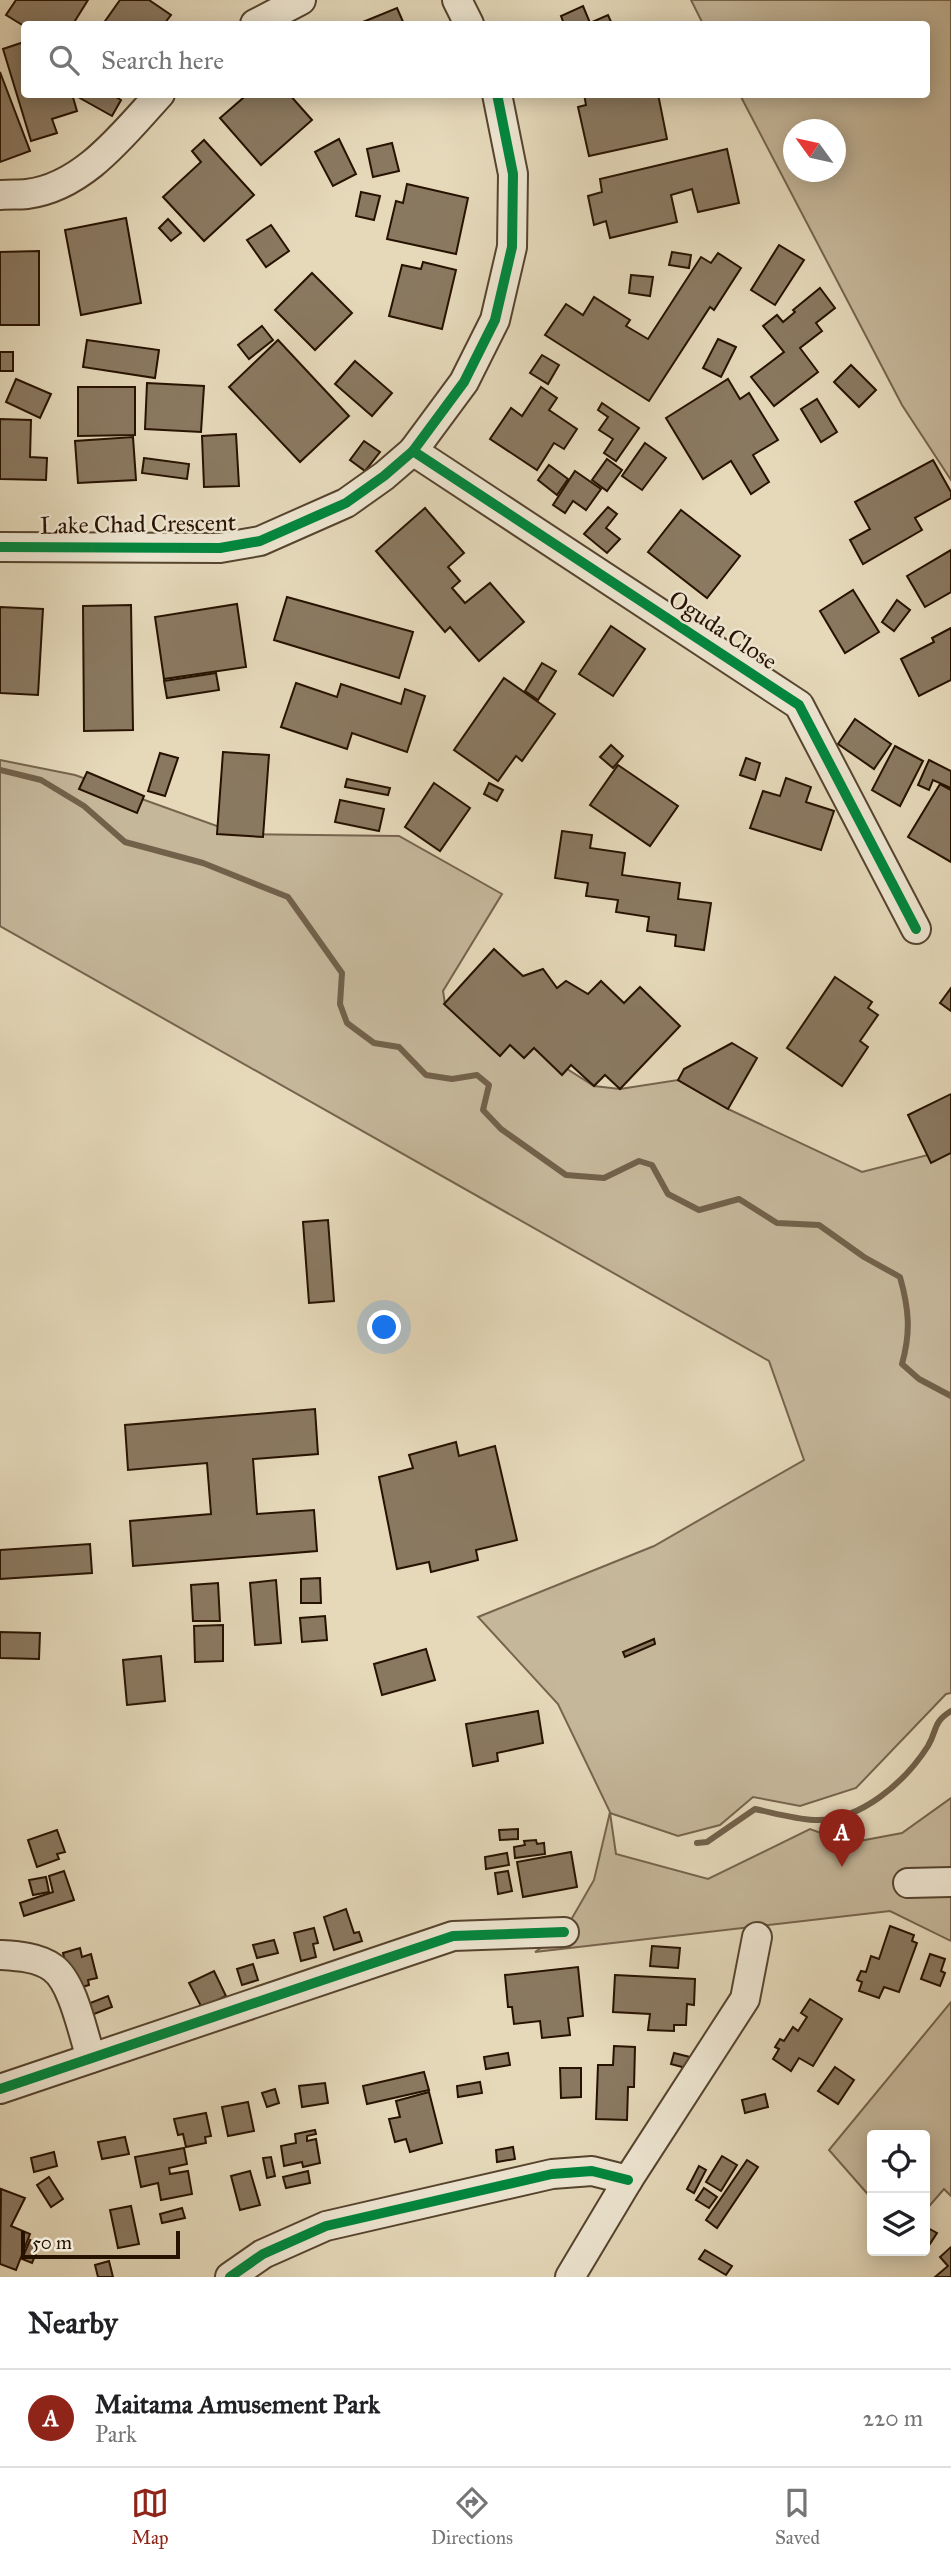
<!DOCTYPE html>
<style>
:root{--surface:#fff;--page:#f2f2f2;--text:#202124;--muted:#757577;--line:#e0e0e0;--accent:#8f2418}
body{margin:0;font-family:"IM FELL Great Primer",serif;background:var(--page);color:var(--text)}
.controls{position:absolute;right:21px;bottom:21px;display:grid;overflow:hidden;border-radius:7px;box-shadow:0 4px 18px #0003}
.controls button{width:63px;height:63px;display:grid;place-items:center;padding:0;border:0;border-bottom:2px solid var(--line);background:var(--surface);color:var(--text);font:35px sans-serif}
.compass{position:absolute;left:783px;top:119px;width:63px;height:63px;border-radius:50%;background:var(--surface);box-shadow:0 4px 18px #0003;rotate:303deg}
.scale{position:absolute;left:21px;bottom:18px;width:159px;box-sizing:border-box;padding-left:7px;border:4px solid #271200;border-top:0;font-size:19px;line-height:24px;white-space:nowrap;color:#271200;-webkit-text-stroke:5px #eee6d2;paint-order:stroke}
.you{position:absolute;left:385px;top:1328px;width:24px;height:24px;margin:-18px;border:5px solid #fff;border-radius:50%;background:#1a73e8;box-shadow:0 0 0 10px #1a73e833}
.badge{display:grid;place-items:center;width:46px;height:46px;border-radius:50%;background:var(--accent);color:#fff;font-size:23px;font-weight:700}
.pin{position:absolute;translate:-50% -58px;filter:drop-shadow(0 2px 4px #0008)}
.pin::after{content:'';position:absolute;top:37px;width:24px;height:21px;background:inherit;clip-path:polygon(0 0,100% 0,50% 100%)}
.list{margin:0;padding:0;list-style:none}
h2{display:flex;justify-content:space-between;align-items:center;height:91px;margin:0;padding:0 28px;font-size:30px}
h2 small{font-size:23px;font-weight:400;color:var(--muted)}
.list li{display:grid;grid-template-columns:46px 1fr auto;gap:21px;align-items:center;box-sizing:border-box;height:98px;padding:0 28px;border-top:2px solid var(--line)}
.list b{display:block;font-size:26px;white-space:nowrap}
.list p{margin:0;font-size:23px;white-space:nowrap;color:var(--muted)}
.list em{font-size:23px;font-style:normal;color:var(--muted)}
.icon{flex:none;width:38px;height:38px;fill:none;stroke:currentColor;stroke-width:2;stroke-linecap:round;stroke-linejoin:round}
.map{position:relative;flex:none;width:951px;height:2277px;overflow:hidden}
.search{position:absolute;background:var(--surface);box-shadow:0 4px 18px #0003;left:21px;right:21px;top:21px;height:77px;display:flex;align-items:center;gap:18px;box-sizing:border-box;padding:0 24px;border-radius:7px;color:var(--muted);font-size:26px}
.sheet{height:189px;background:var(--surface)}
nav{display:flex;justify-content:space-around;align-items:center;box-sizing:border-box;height:98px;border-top:2px solid var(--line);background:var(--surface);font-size:19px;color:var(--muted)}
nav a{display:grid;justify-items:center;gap:4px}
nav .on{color:var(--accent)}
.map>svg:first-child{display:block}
.green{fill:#c5b79a;stroke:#76644d;stroke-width:2;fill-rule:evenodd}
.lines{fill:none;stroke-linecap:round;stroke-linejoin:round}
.stream{stroke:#72614a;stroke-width:6}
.building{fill:#8a7961;stroke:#271200;stroke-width:2}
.minor-casing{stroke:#56442e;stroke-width:32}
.minor{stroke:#eee6d2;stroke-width:28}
.cycleway-casing{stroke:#eee6d2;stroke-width:15}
.cycleway{stroke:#00873e;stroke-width:10}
.labels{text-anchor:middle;stroke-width:5;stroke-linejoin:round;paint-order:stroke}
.street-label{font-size:24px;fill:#271200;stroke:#eee6d2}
</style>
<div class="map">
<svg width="951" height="2277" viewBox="0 0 951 2277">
<rect width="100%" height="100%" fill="#e5d9ba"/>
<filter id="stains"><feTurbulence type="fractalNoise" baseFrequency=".00286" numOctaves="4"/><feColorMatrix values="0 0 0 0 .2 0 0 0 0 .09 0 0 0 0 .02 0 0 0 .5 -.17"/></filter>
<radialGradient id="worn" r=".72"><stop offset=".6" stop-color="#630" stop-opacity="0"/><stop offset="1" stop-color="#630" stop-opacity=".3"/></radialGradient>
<g class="green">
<path d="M691,0H951V480L902,405L740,95L926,94V24H703ZM794,130H836V172H794Z"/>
<path d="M0,760L75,775L239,834L399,836L502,894L443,991L445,1004L510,1045L534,1048L594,1086L620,1089L678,1080L728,1109L862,1172L951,1149V1693L946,1694L856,1788L800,1806L753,1797L720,1825L678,1836L610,1813L616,1854L708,1879L810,1829L849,1843L902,1833L951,1798V1941L890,1911L535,1952L564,1932L594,1880L610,1812L558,1704L478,1617L654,1546L804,1460L769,1361L0,926Z"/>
<path d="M951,2002V2196L944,2189L925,2211V2135H872V2199L829,2150Z"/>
</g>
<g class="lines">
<g class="stream">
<path d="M0,770L41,780L84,806L125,842L203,863L288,897L342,973L340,1004L347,1023L374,1043L399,1047L426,1075L452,1079L477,1075L489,1085L483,1110L501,1129L566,1175L604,1178L639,1161L652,1165L668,1194L699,1210L739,1199L777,1223L819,1225L864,1257L900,1277C909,1309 911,1332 902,1364L919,1379L951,1396"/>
<path d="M697,1843L707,1842L755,1809C774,1813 795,1819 814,1820C860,1822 905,1782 928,1746C938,1729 932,1723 951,1711"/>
</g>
</g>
<g class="building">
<path d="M16,0H88L73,24L24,26L6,15Z"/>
<path d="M120,0H149L171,15L164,24H103Z"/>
<path d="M583,6L590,23L608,15L612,24H564L561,16Z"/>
<path d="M397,8L404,24H358Z"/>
<path d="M24,42V94H72L77,111L52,119L57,133L31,141L3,49Z"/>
<path d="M0,72L30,151L0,162Z"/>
<path d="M80,94H111L121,100L112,116L78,97Z"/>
<path d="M240,94H289L312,120L261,165L220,118L243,98Z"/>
<path d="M584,94H658L667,139L589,156L578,107L586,105Z"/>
<path d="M339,139L356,174L333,186L315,152Z"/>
<path d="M204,140L254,195L204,241L163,197L201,162L192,151Z"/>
<path d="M392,143L399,171L373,177L367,149Z"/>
<path d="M727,149L739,203L698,212L692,189L671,195L677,222L610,238L606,221L594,225L588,196L602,192L600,179Z"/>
<path d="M407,184L468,198L456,254L387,239L396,201L403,203Z"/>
<path d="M361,192L380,196L374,220L356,216Z"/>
<path d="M126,218L141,303L81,315L65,230Z"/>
<path d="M168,219L181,233L171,241L159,228Z"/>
<path d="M271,225L289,251L266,267L247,240Z"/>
<path d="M779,245L804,260L775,305L751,290Z"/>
<path d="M39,251V325H0V252Z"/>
<path d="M672,252L691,255L689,268L669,265Z"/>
<path d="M718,253L741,268L714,310L710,307L649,401L545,335L566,304L583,315L594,297L630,320L626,326L648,339L701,257L711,263Z"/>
<path d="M423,262L456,270L442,329L389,316L402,265L421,269Z"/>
<path d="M312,273L352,313L315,350L275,310Z"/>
<path d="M631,275L653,277L650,296L629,293Z"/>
<path d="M820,288L835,308L816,323L822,331L800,348L818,372L774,406L751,377L784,352L763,326L777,315L783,322L795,312L793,310Z"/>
<path d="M262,326L273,340L249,359L238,345Z"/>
<path d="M718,339L736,347L721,377L703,368Z"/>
<path d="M87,340L159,350L155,378L83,367Z"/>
<path d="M278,340L349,416L300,462L229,387Z"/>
<rect x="0" y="352" width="13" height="19"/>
<path d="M542,355L559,365L548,384L530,373Z"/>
<path d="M355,361L392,393L372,416L335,384Z"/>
<path d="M851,365L876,390L859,407L834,382Z"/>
<path d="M16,379L51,394L40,418L6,402Z"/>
<path d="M728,379L740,399L749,393L778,440L753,455L769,482L751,494L731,461L703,479L666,418Z"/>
<path d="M147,383L204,386L201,432L145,429Z"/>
<path d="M78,387H135V435L78,436Z"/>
<path d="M541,387L557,398L549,410L577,429L564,449L554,443L537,470L490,439L511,408L522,416Z"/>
<path d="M817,399L837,432L821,442L801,409Z"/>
<path d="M602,403L639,428L616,461L604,453L613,439L599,430L608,417L598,410Z"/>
<path d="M0,419L31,420L30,457L47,458L46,480L0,479Z"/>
<path d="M236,434L239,486L204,487L202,436Z"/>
<path d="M133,437L136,480L78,483L75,441Z"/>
<path d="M364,441L380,452L365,471L350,460Z"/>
<path d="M645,443L666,458L642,490L622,476Z"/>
<path d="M144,458L189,464L187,479L142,473Z"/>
<path d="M607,459L622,470L607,491L592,480Z"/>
<path d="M933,460L951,492V498L915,518L922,530L863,564L850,540L870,529L855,502Z"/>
<path d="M549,465L568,479L557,495L538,480Z"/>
<path d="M575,471L601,489L586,510L573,501L565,513L553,505Z"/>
<path d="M608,507L617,514L606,528L620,539L607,553L584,534Z"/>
<path d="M425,508L464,553L448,567L460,581L452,588L465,603L490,583L524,622L479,661L450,627L445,632L376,551Z"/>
<path d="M681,510L740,556L707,598L648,552Z"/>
<path d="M951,550V592L925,607L907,576Z"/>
<path d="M853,590L879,632L845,653L820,611Z"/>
<path d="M287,597L413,632L399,678L274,640Z"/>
<path d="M897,600L910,610L894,631L882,622Z"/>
<path d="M237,604L246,667L164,679L155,617Z"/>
<path d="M131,605L133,730L84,731L83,606Z"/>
<path d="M0,607L43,609L38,695L0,693Z"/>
<path d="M611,626L645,649L613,696L579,674Z"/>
<path d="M951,628V680L919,696L901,659L934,642L932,638Z"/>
<path d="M542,663L556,671L538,700L525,691Z"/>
<path d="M216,673L219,690L167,698L164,681Z"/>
<path d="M504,678L555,714L522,761L516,756L498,781L454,750Z"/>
<path d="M296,683L337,697L341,684L401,704L405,689L425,696L407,752L352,733L347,749L281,727Z"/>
<path d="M855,719L891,744L874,769L838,744Z"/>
<path d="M611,745L623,756L613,768L600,757Z"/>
<path d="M895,746L923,761L900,806L872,790Z"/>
<path d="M223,752L269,755L263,837L217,834Z"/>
<path d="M160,753L178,758L165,796L148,791Z"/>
<path d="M746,758L760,763L755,780L740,775Z"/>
<path d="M929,760L951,771V788L933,780L929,790L918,785Z"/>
<path d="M618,765L678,806L650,846L590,805Z"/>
<path d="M87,772L144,796L137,813L79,789Z"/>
<path d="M786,778L811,787L806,802L834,811L821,850L750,828L763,791L780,796Z"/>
<path d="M347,779L390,788L388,795L345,787Z"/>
<path d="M434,783L470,808L440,851L405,827Z"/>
<path d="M489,783L503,790L497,801L484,794Z"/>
<path d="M940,784L951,790V862L908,837Z"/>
<path d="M340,800L384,809L379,831L335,822Z"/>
<path d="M562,831L592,835L590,848L625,853L622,875L680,883L678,899L711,903L704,950L675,946L676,935L647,931L649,917L616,912L618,900L586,896L588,883L555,878Z"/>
<path d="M494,949L523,976L543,969L557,988L566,981L588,994L601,981L624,1003L640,987L680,1026L620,1089L605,1075L594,1086L571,1065L562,1075L534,1048L524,1058L510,1045L500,1056L444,1004Z"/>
<path d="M835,977L872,1002L868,1008L878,1015L860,1041L868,1047L842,1086L787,1048Z"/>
<path d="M951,988V1011L940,1003Z"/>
<path d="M732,1043L757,1058L728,1109L678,1080L684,1069Z"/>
<path d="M951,1094V1153L931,1163L908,1115Z"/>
<path d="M328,1220L334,1301L309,1303L303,1222Z"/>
<path d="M315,1409L318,1454L253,1459L257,1514L314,1510L317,1551L133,1566L130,1521L211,1514L207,1463L128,1470L125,1425Z"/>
<path d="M456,1442L459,1456L495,1446L517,1540L476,1550L478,1560L431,1572L429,1562L397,1569L379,1477L413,1468L409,1455Z"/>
<path d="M90,1544L92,1573L0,1579V1550Z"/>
<path d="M320,1578L321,1603H301V1579Z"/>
<path d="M276,1580L281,1643L255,1645L250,1583Z"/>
<path d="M218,1583L220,1621H193L191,1585Z"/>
<path d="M325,1616L327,1640L302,1642L300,1618Z"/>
<path d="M223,1625V1661L195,1662L194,1626Z"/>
<path d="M0,1632L40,1633L39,1659L0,1658Z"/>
<path d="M654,1639L655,1644L625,1657L623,1652Z"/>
<path d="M426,1649L435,1680L382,1695L374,1664Z"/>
<path d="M161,1656L165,1701L127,1705L123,1660Z"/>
<path d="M538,1711L543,1743L497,1753L498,1761L473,1766L466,1724Z"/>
<path d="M518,1829V1839L500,1840L499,1830Z"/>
<path d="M57,1830L65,1852L57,1854L59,1859L37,1867L28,1840Z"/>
<path d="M536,1840L537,1844L544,1843L545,1854L515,1858L514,1847L525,1845L524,1841Z"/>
<path d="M571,1852L577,1887L523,1897L517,1862Z"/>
<path d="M507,1853L509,1865L486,1869L485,1857Z"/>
<path d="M64,1871L74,1900L24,1916L20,1903L53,1892L49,1876Z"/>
<path d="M508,1871L512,1891L498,1894L495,1873Z"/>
<path d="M46,1877L49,1892L33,1895L29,1880Z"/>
<path d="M346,1909L354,1933L359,1932L362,1941L334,1950L324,1917Z"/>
<path d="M890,1926L914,1935L912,1941L917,1943L899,1992L884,1987L879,1998L859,1991L862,1982L857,1980L861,1971L866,1972L871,1956L879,1959Z"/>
<path d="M314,1928L318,1943L313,1944L316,1957L301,1961L294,1933Z"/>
<path d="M274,1940L278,1953L257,1958L253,1945Z"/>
<path d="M652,1946L680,1948L678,1968L650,1966Z"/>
<path d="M80,1948L82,1957L91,1954L97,1978L88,1980L89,1985L72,1990L63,1953Z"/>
<path d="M930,1954L945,1959L941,1971L945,1973L940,1986L921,1979Z"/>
<path d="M253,1964L258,1980L242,1985L237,1969Z"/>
<path d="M578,1967L583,2016L568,2018L570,2035L542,2038L540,2021L514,2024L512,2007H508L505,1975Z"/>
<path d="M214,1971L226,1996L202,2008L189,1983Z"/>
<path d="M615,1975L695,1979L694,2005L687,2004L686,2025H674V2031L648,2030L650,2014L613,2012Z"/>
<path d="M108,1996L112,2007L84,2018L80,2007Z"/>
<path d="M810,1999L842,2019L813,2066L799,2058L791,2071L773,2059L779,2049L775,2047L780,2039L784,2041L793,2027L798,2031L807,2017L801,2013Z"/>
<path d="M614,2046L635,2047L634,2087H628L627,2120L596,2119L598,2065H613Z"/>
<path d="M508,2053L510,2065L486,2069L484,2057Z"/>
<path d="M674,2053L690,2057L686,2068L671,2064Z"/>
<path d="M835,2067L854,2080L838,2104L818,2091Z"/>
<path d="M560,2068H581V2097L561,2098Z"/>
<path d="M424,2072L429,2090L367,2104L363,2086Z"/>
<path d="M480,2082L482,2093L458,2097L457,2086Z"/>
<path d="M325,2083L328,2103L302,2107L299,2086Z"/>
<path d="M275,2089L279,2103L267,2107L262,2093Z"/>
<path d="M429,2092L442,2143L410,2152L406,2139L395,2142L389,2119L400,2117L396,2101Z"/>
<path d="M765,2094L768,2107L745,2113L742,2100Z"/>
<path d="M248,2102L254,2131L228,2136L222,2107Z"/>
<path d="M206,2113L211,2136L205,2137L206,2143L186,2147L183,2134L178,2135L174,2119Z"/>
<path d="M315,2130L316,2134L307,2136V2141L316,2139L320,2163L303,2167L302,2162L284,2166L281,2146L296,2143L295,2134Z"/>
<path d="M125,2137L129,2154L102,2159L98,2142Z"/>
<path d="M513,2147L515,2159L497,2162L496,2150Z"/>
<path d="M184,2148L187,2164L169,2168L170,2174L188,2171L192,2194L161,2200L158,2183L141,2187L135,2157Z"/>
<path d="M54,2152L57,2166L34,2172L31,2158Z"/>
<path d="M722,2156L737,2165L721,2191L706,2182Z"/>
<path d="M271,2157L275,2176L267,2178L263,2158Z"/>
<path d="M747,2160L758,2167L717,2228L706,2220Z"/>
<path d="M699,2166L706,2170L694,2193L687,2189Z"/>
<path d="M250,2171L260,2205L240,2210L231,2176Z"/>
<path d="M308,2171L310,2183L286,2188L283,2177Z"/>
<path d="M49,2177L63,2199L51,2207L37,2185Z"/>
<path d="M704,2188L717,2197L709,2208L696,2200Z"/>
<path d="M1,2189L25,2198L11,2226L30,2234L16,2270L0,2264Z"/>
<path d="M131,2206L139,2244L118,2248L110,2210Z"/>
<path d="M182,2208L185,2218L162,2223L160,2214Z"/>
<path d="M928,2228L937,2233L924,2253L921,2251H925V2233Z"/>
<path d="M30,2240L40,2244L32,2263L22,2259Z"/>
<path d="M951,2247V2277H935L948,2266L940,2257Z"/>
<path d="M705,2250L732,2266L726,2275L699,2259Z"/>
<path d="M109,2261L113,2277H98L95,2265Z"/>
</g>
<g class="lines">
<g class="minor-casing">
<g id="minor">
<path d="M457,0L469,24"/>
<path d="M255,24L301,0"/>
<path d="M0,195C9,194 18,195 27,194C84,187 124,133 160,94"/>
<path d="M413,451L799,705L916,929"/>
<path d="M0,547L220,548L260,541L346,503L384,476L413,451L464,382L495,320L512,247L513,174L497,94"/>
<path d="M908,1883L951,1882"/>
<path d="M0,1955C17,1956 39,1957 53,1968C73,1982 83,2034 91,2058"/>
<path d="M0,2089L453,1936L564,1932"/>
<path d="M230,2277L263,2254L326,2226L552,2174L592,2171L628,2180"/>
<path d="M570,2277L628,2180L745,1999L757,1937"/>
</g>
</g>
<use href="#minor" class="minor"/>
<g class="cycleway-casing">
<g id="cycleway">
<path d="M413,451L799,705L916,929"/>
<path d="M0,547L220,548L260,541L346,503L384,476L413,451L464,382L495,320L512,247L513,174L497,94"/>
<path d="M0,2089L453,1936L564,1932"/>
<path d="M230,2277L263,2254L326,2226L552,2174L592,2171L628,2180"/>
</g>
</g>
<use href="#cycleway" class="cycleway"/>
</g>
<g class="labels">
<g class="street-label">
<text transform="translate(138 524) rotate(-1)" y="8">Lake Chad Crescent</text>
<text transform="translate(723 630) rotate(33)" y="8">Oguda Close</text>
</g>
</g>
<rect width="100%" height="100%" filter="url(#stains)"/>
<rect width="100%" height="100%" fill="url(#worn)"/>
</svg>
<div class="controls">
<button><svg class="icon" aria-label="locate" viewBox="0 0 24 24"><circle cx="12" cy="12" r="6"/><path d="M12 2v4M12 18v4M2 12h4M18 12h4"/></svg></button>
<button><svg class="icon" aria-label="layers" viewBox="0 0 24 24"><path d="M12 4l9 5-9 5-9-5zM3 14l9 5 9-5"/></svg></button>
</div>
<svg class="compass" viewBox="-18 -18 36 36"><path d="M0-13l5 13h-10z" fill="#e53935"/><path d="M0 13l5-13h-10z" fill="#757577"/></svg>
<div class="scale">50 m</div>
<div class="you"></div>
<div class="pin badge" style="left:842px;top:1867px">A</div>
<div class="search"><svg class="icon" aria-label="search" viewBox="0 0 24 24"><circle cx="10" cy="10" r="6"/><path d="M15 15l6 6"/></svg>Search here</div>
</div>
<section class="sheet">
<h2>Nearby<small></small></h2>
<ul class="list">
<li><span class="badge">A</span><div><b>Maitama Amusement Park</b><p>Park</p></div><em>220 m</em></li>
</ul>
</section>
<nav>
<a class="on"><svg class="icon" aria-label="map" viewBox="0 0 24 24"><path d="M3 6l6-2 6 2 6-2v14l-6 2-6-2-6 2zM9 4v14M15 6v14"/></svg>Map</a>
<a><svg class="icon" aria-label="directions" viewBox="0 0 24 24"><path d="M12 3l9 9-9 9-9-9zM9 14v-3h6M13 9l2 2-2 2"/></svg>Directions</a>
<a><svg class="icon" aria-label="saved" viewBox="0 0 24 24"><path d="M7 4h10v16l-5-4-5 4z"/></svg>Saved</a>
</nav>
